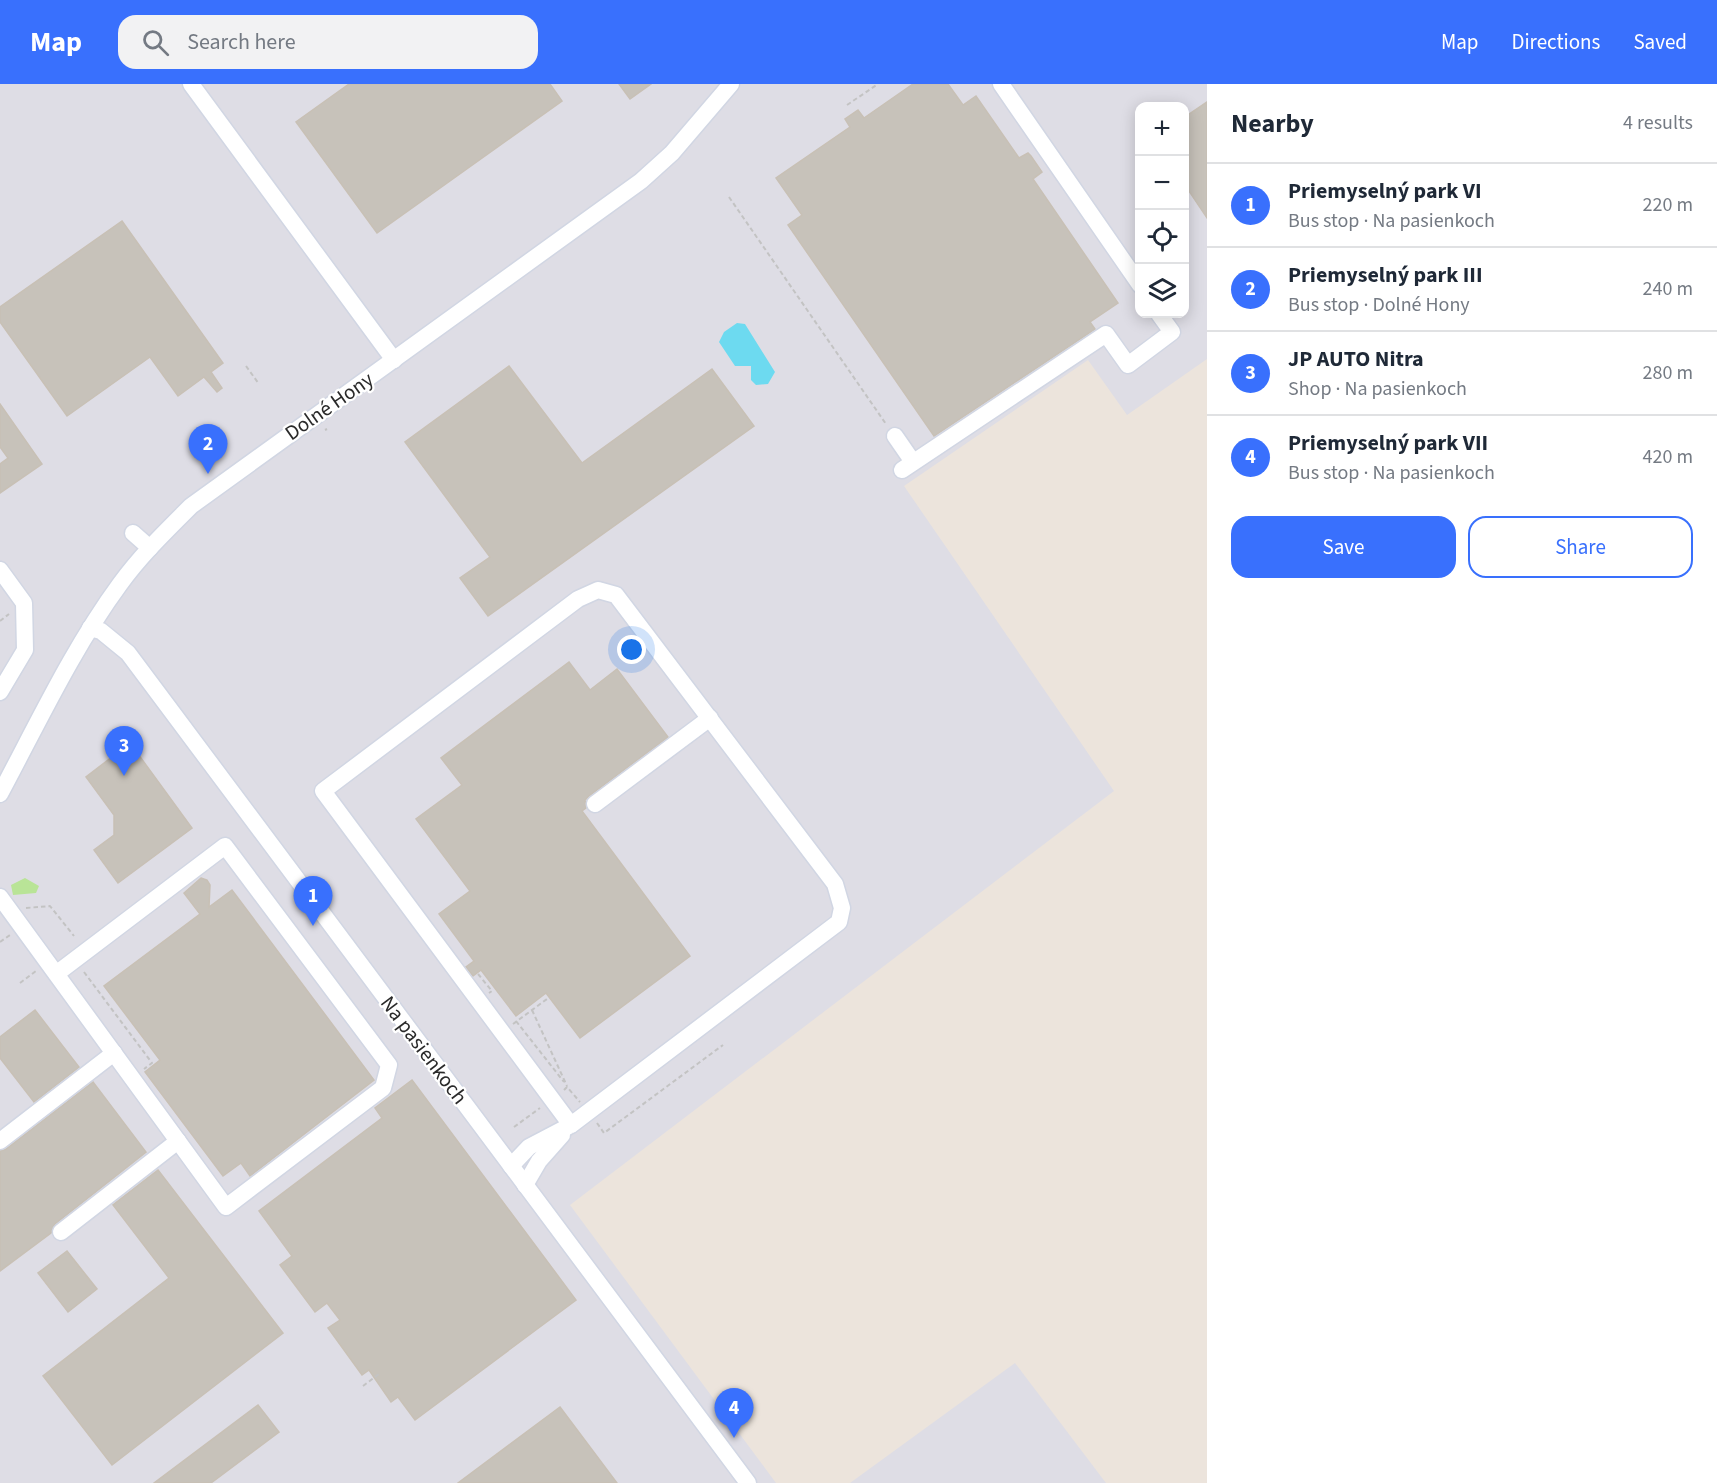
<!DOCTYPE html>
<meta charset="utf-8">
<style>
:root{--surface:#fff;--page:#f2f2f3;--text:#1f2937;--muted:#747a83;--line:#e0e1e3;--accent:#3970fd}
body{margin:0;font-family:"Source Sans 3",sans-serif;background:var(--page);color:var(--text)}
.controls{position:absolute;right:18px;top:18px;display:grid;overflow:hidden;border-radius:12px;box-shadow:0 3px 15px #0003}
.controls button{width:54px;height:54px;display:grid;place-items:center;padding:0;border:0;border-bottom:2px solid var(--line);background:var(--surface);color:var(--text);font:30px sans-serif}
.you{position:absolute;left:632px;top:566px;width:21px;height:21px;margin:-15px;border:4px solid #fff;border-radius:50%;background:#1a73e8;box-shadow:0 0 0 9px #1a73e833}
.badge{display:grid;place-items:center;width:39px;height:39px;border-radius:50%;background:var(--accent);color:#fff;font-size:20px;font-weight:700}
.pin{position:absolute;translate:-50% -50px;filter:drop-shadow(0 2px 3px #0008)}
.pin::after{content:'';position:absolute;top:32px;width:21px;height:18px;background:inherit;clip-path:polygon(0 0,100% 0,50% 100%)}
.list{margin:0;padding:0;list-style:none}
h2{display:flex;justify-content:space-between;align-items:center;height:78px;margin:0;padding:0 24px;font-size:26px}
h2 small{font-size:20px;font-weight:400;color:var(--muted)}
.list li{display:grid;grid-template-columns:39px 1fr auto;gap:18px;align-items:center;box-sizing:border-box;height:84px;padding:0 24px;border-top:2px solid var(--line)}
.list b{display:block;font-size:22px;white-space:nowrap}
.list p{margin:0;font-size:20px;white-space:nowrap;color:var(--muted)}
.list em{font-size:20px;font-style:normal;color:var(--muted)}
.actions{display:flex;gap:12px;padding:18px 24px}
.actions a{flex:1;padding:14px 0;border:2px solid var(--accent);border-radius:18px;text-align:center;font-size:21px;color:var(--accent)}
.actions .main{background:var(--accent);color:#fff}
.icon{flex:none;width:33px;height:33px;fill:none;stroke:currentColor;stroke-width:2;stroke-linecap:round;stroke-linejoin:round}
.map{position:relative;flex:none;width:1207px;height:1399px;overflow:hidden}
header{display:flex;align-items:center;gap:36px;box-sizing:border-box;height:84px;padding:0 30px;background:var(--accent);color:#fff}
header strong{font-size:28px}
nav{display:flex;gap:33px;margin-inline-start:auto;font-size:21px}
.search{width:420px;height:54px;background:var(--page);display:flex;align-items:center;gap:15px;box-sizing:border-box;padding:0 21px;border-radius:18px;color:var(--muted);font-size:22px}
main{display:flex}
aside{flex:1;background:var(--surface)}
.map>svg:first-child{display:block}
.industrial{fill:#dedde5;fill-rule:evenodd}
.green{fill:#b9e497}
.water{fill:#6ddaf0}
.building{fill:#c7c2ba;stroke:#c8c0b5;stroke-width:1.5}
.lines{fill:none;stroke-linecap:round;stroke-linejoin:round}
.minor-casing{stroke:#d1d6e3;stroke-width:19}
.path{stroke:#c3c3c3;stroke-width:2;stroke-dasharray:4.5 3;stroke-linecap:butt}
.minor{stroke:#fff;stroke-width:16}
.labels{text-anchor:middle;stroke-width:4.5;stroke-linejoin:round;paint-order:stroke}
.street-label{font-size:21px;fill:#2a2a2a;stroke:#fff}
</style>
<header>
<strong>Map</strong>
<div class="search"><svg class="icon" aria-label="search" viewBox="0 0 24 24"><circle cx="10" cy="10" r="6"/><path d="M15 15l6 6"/></svg>Search here</div>
<nav><a>Map</a><a>Directions</a><a>Saved</a></nav>
</header>
<main>
<div class="map">
<svg width="1207" height="1399" viewBox="0 0 1207 1399">
<rect width="100%" height="100%" fill="#ece4dc"/>
<g class="industrial">
<path d="M0,0H1207V275L1127,331L1088,276L904,402L1114,707L570,1121L776,1399H0ZM1140,22H1184V230H1140Z"/>
<path d="M1015,1279L1106,1399H850Z"/>
</g>
<path class="green" d="M25,794L39,802L36,809L13,811L11,801Z"/>
<path class="water" d="M737,239L745,240L775,288L768,300L756,301L751,296V282H735L719,258L724,248Z"/>
<g class="building">
<path d="M349,0H550L562,17L377,149L296,38Z"/>
<path d="M619,0H651L630,15Z"/>
<path d="M913,0H948L963,21L976,12L1019,74L1028,69L1031,72L1042,88L1033,95L1118,219L1090,238L1095,245L934,352L788,141L802,131L776,94L850,43L845,35L858,26L864,34Z"/>
<path d="M1207,18V134L1185,101V33Z"/>
<path d="M122,137L223,279L211,288L222,304L217,308L204,293L178,312L150,273L67,332L0,238V223Z"/>
<path d="M509,282L582,379L712,285L754,342L488,532L460,494L490,473L405,358Z"/>
<path d="M0,320L42,380L0,409V380L8,374L0,363Z"/>
<path d="M569,578L590,606L617,585L668,653L589,712L585,716L586,724L582,727L690,872L580,954L546,909L516,932L481,886L473,892L466,883L474,877L439,830L470,807L416,735L462,701L441,674Z"/>
<path d="M130,659L192,744L118,799L94,766L114,751V731L86,693Z"/>
<path d="M201,794L207,796L210,801L209,823L232,806L374,996L250,1092L241,1079L223,1092L145,988L160,976L104,902L200,830L184,809Z"/>
<path d="M35,926L79,983L34,1018L0,974V953Z"/>
<path d="M412,996L576,1216L415,1336L398,1313L391,1318L369,1286L362,1291L328,1244L340,1236L327,1219L315,1228L280,1181L292,1172L259,1127L382,1034L375,1024Z"/>
<path d="M93,998L146,1068L55,1140L51,1149L0,1187V1067L6,1065Z"/>
<path d="M158,1086L283,1249L112,1381L43,1292L169,1194L113,1121Z"/>
<path d="M67,1167L97,1205L68,1228L38,1189Z"/>
<path d="M258,1321L279,1348L211,1399H154Z"/>
<path d="M560,1323L617,1399H458Z"/>
</g>
<g class="lines">
<g class="minor-casing">
<g id="minor">
<path d="M191,0L394,276"/>
<path d="M1001,0L1140,201"/>
<path d="M895,352L913,378"/>
<path d="M902,386L1106,250L1128,281L1172,248L1159,230"/>
<path d="M133,449L150,464"/>
<path d="M0,486L24,519L25,566L0,608"/>
<path d="M90,544L101,547L128,569L748,1399"/>
<path d="M0,710C38,639 73,564 120,500C141,471 166,447 191,422L641,97L672,69L731,0"/>
<path d="M595,720L710,634"/>
<path d="M0,813L226,1123L383,1004L389,981L225,762L56,890"/>
<path d="M0,1057L114,969"/>
<path d="M511,1082L529,1063L571,1041L839,838L842,824L835,800L616,511L598,506L578,515L323,707L571,1041"/>
<path d="M525,1101L539,1077L562,1051"/>
<path d="M61,1148L178,1057"/>
</g>
</g>
<g class="path">
<path d="M847,21L878,0"/>
<path d="M729,113L886,340"/>
<path d="M246,282L259,300"/>
<path d="M325,346L327,345"/>
<path d="M0,537L9,530"/>
<path d="M26,824L50,822L74,852"/>
<path d="M0,858L10,851"/>
<path d="M84,888L152,979L144,985"/>
<path d="M478,890L492,907L489,909"/>
<path d="M20,899L36,887"/>
<path d="M532,926L567,1002"/>
<path d="M516,937L564,998"/>
<path d="M513,940L547,915"/>
<path d="M564,1006L567,1003L580,1018"/>
<path d="M597,1039L604,1049L723,961"/>
<path d="M514,1043L540,1024"/>
<path d="M363,1302L379,1290"/>
</g>
<use href="#minor" class="minor"/>
</g>
<g class="labels">
<g class="street-label">
<text transform="translate(329 322) rotate(-35)" y="7">Dolné Hony</text>
<text transform="translate(424 966) rotate(53)" y="7">Na pasienkoch</text>
</g>
</g>
</svg>
<div class="controls">
<button>+</button>
<button>−</button>
<button><svg class="icon" aria-label="locate" viewBox="0 0 24 24"><circle cx="12" cy="12" r="6"/><path d="M12 2v4M12 18v4M2 12h4M18 12h4"/></svg></button>
<button><svg class="icon" aria-label="layers" viewBox="0 0 24 24"><path d="M12 4l9 5-9 5-9-5zM3 14l9 5 9-5"/></svg></button>
</div>
<div class="you"></div>
<div class="pin badge" style="left:313px;top:842px">1</div>
<div class="pin badge" style="left:208px;top:390px">2</div>
<div class="pin badge" style="left:124px;top:692px">3</div>
<div class="pin badge" style="left:734px;top:1354px">4</div>
</div>
<aside>
<h2>Nearby<small>4 results</small></h2>
<ul class="list">
<li><span class="badge">1</span><div><b>Priemyselný park VI</b><p>Bus stop · Na pasienkoch</p></div><em>220 m</em></li>
<li><span class="badge">2</span><div><b>Priemyselný park III</b><p>Bus stop · Dolné Hony</p></div><em>240 m</em></li>
<li><span class="badge">3</span><div><b>JP AUTO Nitra</b><p>Shop · Na pasienkoch</p></div><em>280 m</em></li>
<li><span class="badge">4</span><div><b>Priemyselný park VII</b><p>Bus stop · Na pasienkoch</p></div><em>420 m</em></li>
</ul>
<div class="actions"><a class="main">Save</a><a>Share</a></div>
</aside>
</main>
